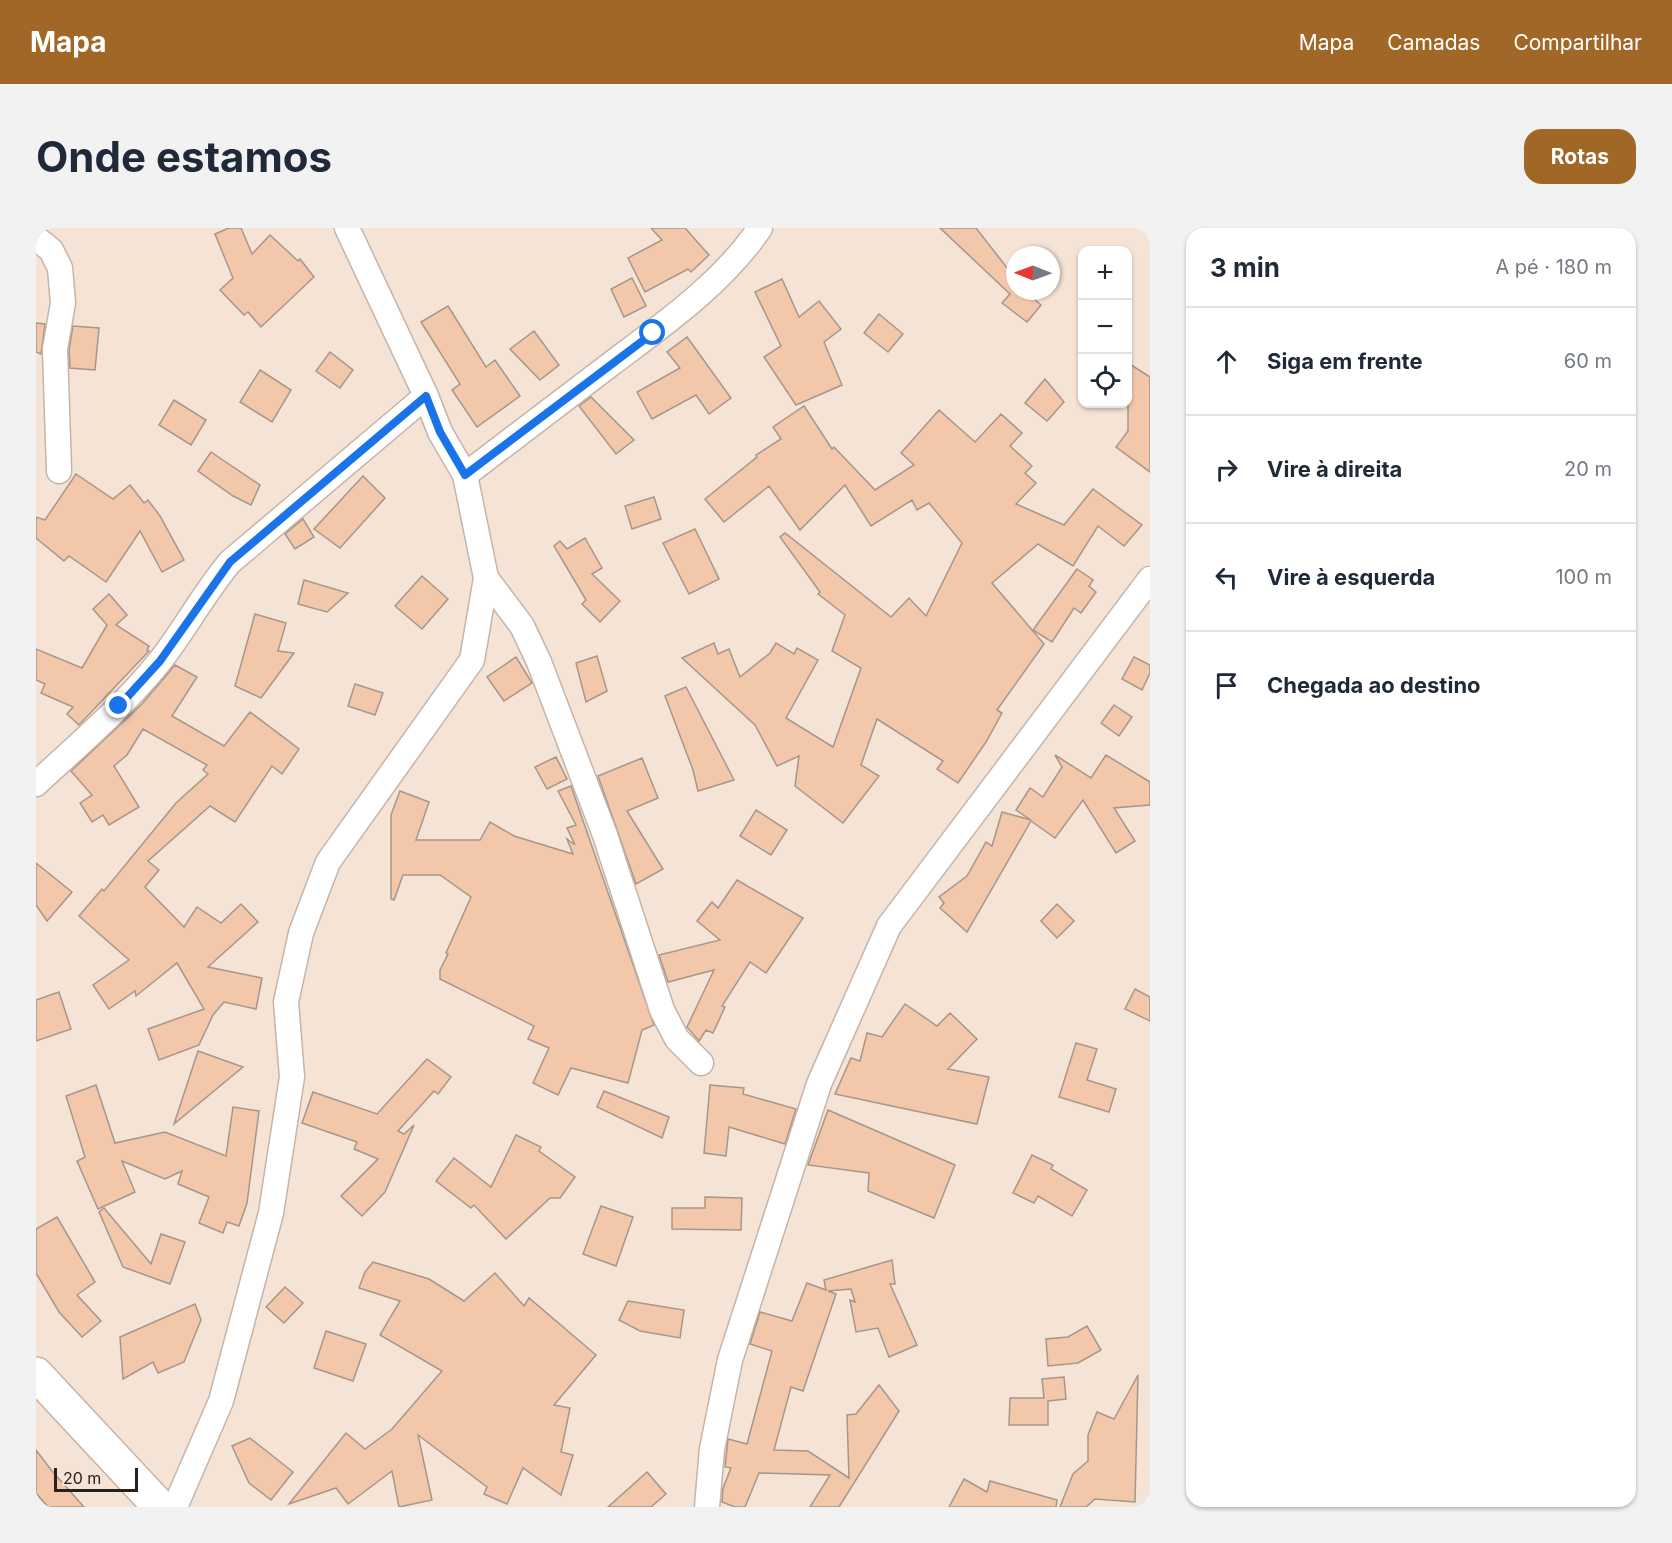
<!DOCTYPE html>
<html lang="pt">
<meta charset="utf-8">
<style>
:root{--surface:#fff;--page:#f2f2f3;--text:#1f2937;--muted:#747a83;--line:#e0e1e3;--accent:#a16727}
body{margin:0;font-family:Inter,sans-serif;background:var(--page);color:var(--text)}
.controls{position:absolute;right:18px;top:18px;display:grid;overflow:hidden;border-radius:12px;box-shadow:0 2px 4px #0004}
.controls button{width:54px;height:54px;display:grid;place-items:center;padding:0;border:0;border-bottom:2px solid var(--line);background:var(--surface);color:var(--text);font:30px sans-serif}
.compass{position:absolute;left:970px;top:18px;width:54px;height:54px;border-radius:50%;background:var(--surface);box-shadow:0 2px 4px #0004;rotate:271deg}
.scale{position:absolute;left:18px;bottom:15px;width:84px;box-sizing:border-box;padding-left:6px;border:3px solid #27201c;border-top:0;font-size:16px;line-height:21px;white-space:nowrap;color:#27201c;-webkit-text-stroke:4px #f5e3d6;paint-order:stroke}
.stop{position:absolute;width:18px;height:18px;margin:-14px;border:4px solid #1a73e8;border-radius:50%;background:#fff}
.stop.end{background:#1a73e8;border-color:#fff;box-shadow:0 2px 6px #0008}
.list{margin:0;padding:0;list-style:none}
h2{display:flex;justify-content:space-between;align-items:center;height:78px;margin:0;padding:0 24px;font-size:26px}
h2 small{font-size:20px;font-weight:400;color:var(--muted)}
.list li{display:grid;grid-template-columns:39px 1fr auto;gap:18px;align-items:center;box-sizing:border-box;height:108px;padding:0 24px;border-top:2px solid var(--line)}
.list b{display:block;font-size:22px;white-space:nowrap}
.list em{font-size:20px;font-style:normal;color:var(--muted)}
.icon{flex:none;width:33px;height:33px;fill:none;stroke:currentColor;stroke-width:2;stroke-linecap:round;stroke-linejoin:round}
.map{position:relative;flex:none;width:1114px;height:1279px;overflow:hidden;border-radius:18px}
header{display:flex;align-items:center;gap:36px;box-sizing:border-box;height:84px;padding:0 30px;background:var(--accent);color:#fff}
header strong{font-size:28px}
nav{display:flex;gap:33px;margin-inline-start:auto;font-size:21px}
.intro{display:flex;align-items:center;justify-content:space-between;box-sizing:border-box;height:144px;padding:0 36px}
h1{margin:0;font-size:42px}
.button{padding:15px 27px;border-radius:18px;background:var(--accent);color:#fff;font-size:21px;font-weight:700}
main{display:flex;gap:36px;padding:0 36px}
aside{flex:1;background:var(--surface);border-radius:18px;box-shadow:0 2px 4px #0004}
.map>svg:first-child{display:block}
.building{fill:#f2c7aa;stroke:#a7968a;stroke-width:1.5}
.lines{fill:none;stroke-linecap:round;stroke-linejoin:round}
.street-casing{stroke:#c6b4a8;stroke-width:27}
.primary-casing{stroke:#c6b4a8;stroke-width:36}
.street{stroke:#fff;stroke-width:24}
.primary{stroke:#fff;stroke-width:33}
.route{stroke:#1a73e8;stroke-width:8}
</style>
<header>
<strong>Mapa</strong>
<nav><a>Mapa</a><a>Camadas</a><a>Compartilhar</a></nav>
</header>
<div class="intro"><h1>Onde estamos</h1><a class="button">Rotas</a></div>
<main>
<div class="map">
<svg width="1114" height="1279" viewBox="0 0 1114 1279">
<rect width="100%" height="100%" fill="#f5e3d6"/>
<g class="building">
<path d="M193,0H205L216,26L234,7L262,33L264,31L278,49L225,99L212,84L208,87L184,62L197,50L179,6Z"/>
<path d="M615,0H649L673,27L655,44L652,41L609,64L592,30L626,12Z"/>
<path d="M904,0H940L979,50V63H989L1005,77L991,94L966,75L974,66Z"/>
<path d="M596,50L610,78L588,89L575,61Z"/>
<path d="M746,51L763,89L783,73L805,101L788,114L806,157L760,177L728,129L745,118L719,64Z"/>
<path d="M412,78L450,139L459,132L484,168L441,199L416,162L424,156L385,94Z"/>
<path d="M843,86L867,106L852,124L828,105Z"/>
<path d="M0,95L9,96L5,126L0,124Z"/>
<path d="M37,98L63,100L59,142L34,140L33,122Z"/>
<path d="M498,103L523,137L504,152L474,121Z"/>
<path d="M651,109L695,170L673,186L660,167L616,191L601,164L644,140L631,124Z"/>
<path d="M294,124L317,142L304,160L280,143Z"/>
<path d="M1092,135L1114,149V244L1080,219L1092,203Z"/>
<path d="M224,142L255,162L236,194L204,174Z"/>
<path d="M1009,151L1028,174L1011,193L989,175Z"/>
<path d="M555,169L598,212L580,226L543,178Z"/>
<path d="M138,172L170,192L155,217L123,197Z"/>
<path d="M768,178L796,221L798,219L839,262L878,237L865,225L903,182L939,214L965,186L986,205L974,218L996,238L989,245L1000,255L980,276L1028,297L1057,261L1106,297L1088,318L1062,298L1037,338L1002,316L956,355L1008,416L961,482L966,485L950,514L922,555L901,541L907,533L841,491L825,537L843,548L807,595L759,558L763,528L741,538L719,497L646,430L678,415L682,426L693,421L704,449L734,425L740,415L758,426L761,420L782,432L750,490L797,519L825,440L796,423L809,387L782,366L784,364L744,309L749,305L855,389L873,370L890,388L926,315L893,275L881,282L876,272L835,298L809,257L764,302L733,258L688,294L669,271L721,229L720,227L745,211L737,199Z"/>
<path d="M175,224L224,257L215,277L197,268L162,243Z"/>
<path d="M40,246L77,271L94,257L108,275L112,272L124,288L148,332L126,344L104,303L70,354L33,328L28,333L0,310V289L9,292Z"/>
<path d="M327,248L349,270L304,320L278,301Z"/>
<path d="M618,269L625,291L596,301L589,278Z"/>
<path d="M267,291L278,309L259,321L249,306Z"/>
<path d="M659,301L683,351L653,366L627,315Z"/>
<path d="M549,310L566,340L556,346L584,373L564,394L546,376L550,372L518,318L524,313L531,321Z"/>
<path d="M1041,341L1057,352L1053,358L1060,364L1045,385L1038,380L1016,414L997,402Z"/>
<path d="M386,348L412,371L386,401L359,378Z"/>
<path d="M268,352L312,365L291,384L262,376Z"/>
<path d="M73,366L91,387L80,397L113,418L111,422L113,423L43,497L31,486L37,479L5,465L9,456L0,452V421L46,440L71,397L57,381Z"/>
<path d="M219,386L250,395L242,423L258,425L225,470L199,458Z"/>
<path d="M561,428L571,463L550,474L540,435Z"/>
<path d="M480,429L496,455L468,473L451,449Z"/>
<path d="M1098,429L1114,437V445L1106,462L1086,451Z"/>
<path d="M139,437L161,449L136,488L188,518L214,484L263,521L246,546L236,538L199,594L174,578L112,633L123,642L109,659L148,699L161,679L185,695L205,676L222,694L172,739L226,750L220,781L188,774L177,787L163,817L123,832L112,801L168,781L141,735L100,768L99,763L73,781L57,757L93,732L43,688L66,661L68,663L140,575L172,546L167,542L171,537L107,501L91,527L78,538L103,579L73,597L67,587L56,594L44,575L56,567L35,543L106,476Z"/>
<path d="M319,456L347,465L339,487L312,478Z"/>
<path d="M650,459L698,552L662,563L657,542L629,468Z"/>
<path d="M1078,477L1096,489L1083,508L1065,495Z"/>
<path d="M1019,527L1055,550L1070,527L1114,554V577L1078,580L1099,613L1080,625L1047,572L1019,610L995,593L931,704L904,680L908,675L903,669L931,648L950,614L956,618L966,584L995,592L980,582L994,560L1007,569L1026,539Z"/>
<path d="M520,529L531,551L511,561L499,539Z"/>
<path d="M606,530L622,570L591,583L627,641L600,656L562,548Z"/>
<path d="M535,558L618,797L606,802L592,855L535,840L522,867L497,855L513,820L492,811L498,798L404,751V742L412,726L410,725L435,669L404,647H367L358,672L355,671V587L364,563L393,574L380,612H444L454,594L478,608L537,626L531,611L539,617L531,600L540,597L522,563Z"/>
<path d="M720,582L751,602L735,627L704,608Z"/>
<path d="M0,635L36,664L11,693L0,677Z"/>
<path d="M701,652L767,690L730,745L714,734L686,778L689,779L677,805L670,802L663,813L651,799L678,742L632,754L623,727L684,712L661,693L676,674L682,680Z"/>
<path d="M1021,676L1038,693L1021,710L1005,693Z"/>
<path d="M1099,761L1114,769V793L1089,781Z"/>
<path d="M23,764L35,801L0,813V772Z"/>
<path d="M869,776L901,798L914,785L941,811L912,841L953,849L941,896L799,866L815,830L824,833L831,805L846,809Z"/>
<path d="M1040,815L1061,821L1051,852L1080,861L1073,884L1023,869Z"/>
<path d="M162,823L207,839L138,896Z"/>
<path d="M391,831L415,849L402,866L398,863L362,903L368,906L378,897L349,964L326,988L305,968L342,931L318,921L321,914L266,895L277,864L341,886Z"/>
<path d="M60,857L79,915L129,904L190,928L197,879L223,883L211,975L203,998L191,994L187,1005L163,995L173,969L142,956L146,943L129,951L86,933L99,964L62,981L41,933L49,929L30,868Z"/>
<path d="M674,857L708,860L707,866L760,881L749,916L693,899L690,928L668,925Z"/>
<path d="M568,863L633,889L626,910L561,879Z"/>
<path d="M792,882L919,937L898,990L832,963L833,945L772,937Z"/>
<path d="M480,907L505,919L503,923L539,949L524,970H514L470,1011L438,977L435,980L400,953L418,930L455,959Z"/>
<path d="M996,927L1017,937L1015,941L1051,962L1036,988L1002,968L998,975L977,965Z"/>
<path d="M669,969L706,970L705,1002L636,1001V980H669Z"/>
<path d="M565,978L597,989L580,1038L547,1026Z"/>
<path d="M68,980L115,1036L125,1006L149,1014L134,1056L87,1039L63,984Z"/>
<path d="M21,989L59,1054L41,1067L65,1093L46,1109L23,1084L0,1045V1001Z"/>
<path d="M856,1032L859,1056H854L881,1117L853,1129L842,1100L820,1104L814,1072L819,1074L815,1061L792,1063L800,1066L767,1163L755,1159L738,1222L772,1223L813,1250L811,1187L820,1186L843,1157L863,1183L803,1279H774L794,1247L723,1245L709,1279H699L686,1274L687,1260L695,1240L689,1239L692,1211L711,1216L736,1123L714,1116L724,1084L756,1093L771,1055L790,1062L788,1052Z"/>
<path d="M337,1034L393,1051L428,1073L459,1045L488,1078L493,1070L560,1127L518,1177L534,1180L525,1224L537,1227L525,1267L487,1240L471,1276L448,1266L451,1259L382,1207L396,1272L363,1279L356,1243L312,1276L300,1260L253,1276L310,1205L329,1221L356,1201L406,1143L344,1107L364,1073L323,1060L329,1044Z"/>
<path d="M249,1059L267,1075L248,1095L230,1079Z"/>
<path d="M592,1073L648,1082L644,1110L604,1103L583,1092Z"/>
<path d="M159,1076L165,1092L148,1134L122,1145L117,1134L87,1151L84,1109Z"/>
<path d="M1051,1098L1065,1122L1042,1135L1012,1138L1010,1111L1032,1109Z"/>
<path d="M290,1103L330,1116L317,1153L278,1140Z"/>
<path d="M1102,1147L1099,1274L1059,1271L1050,1279H1024L1037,1246L1052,1233V1207L1061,1184L1078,1191Z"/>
<path d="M1028,1149L1030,1171L1012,1173V1197H973L974,1170H1008L1006,1151Z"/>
<path d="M214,1210L257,1244L235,1272L213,1255L196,1218Z"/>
<path d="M0,1222L16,1243L48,1279H12L0,1265Z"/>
<path d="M611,1244L630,1266L615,1279H572Z"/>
<path d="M928,1251L951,1264L954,1253L1021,1272L1020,1279H913Z"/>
</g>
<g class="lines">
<g class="street-casing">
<g id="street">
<path d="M0,10L15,22L24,40L27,75L19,121L23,243"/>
<path d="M429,247C478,210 526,173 575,136C628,96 686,56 724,0"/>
<path d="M450,350L486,398L503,434L569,607L626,782L641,811L665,835"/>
<path d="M0,556C42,517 88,478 124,433C149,401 168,365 194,334L390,168"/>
<path d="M139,1279L185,1173L235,985L256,849L250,774L265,705L292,634L436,432L450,350L429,247L404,204L390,168L311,0"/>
<path d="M671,1279L676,1221L694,1132L783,856L853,698L1114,351"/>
</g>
</g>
<g class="primary-casing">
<path id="primary" d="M0,1146L124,1279"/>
</g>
<use href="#street" class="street"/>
<use href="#primary" class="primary"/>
</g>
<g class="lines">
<path class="route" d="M83,478L124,433L194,334L390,168L404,204L429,247L617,105"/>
</g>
</svg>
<div class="controls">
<button>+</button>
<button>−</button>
<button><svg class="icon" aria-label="locate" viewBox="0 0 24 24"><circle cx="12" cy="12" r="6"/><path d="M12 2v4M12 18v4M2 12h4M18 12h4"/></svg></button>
</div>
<svg class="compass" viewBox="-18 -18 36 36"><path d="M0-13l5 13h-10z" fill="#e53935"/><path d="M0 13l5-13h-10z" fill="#747a83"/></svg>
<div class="scale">20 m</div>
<div class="stop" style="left:617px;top:105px"></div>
<div class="stop end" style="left:83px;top:478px"></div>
</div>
<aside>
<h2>3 min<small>A pé · 180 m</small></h2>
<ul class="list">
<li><svg class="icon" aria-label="ahead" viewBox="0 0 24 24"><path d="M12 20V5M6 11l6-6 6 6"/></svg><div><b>Siga em frente</b></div><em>60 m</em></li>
<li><svg class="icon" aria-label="right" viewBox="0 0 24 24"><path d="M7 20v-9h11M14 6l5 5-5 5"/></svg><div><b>Vire à direita</b></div><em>20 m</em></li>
<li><svg class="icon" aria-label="left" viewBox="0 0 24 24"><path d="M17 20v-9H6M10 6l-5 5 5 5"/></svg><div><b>Vire à esquerda</b></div><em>100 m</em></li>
<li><svg class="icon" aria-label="arrive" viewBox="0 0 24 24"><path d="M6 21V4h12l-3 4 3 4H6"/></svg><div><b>Chegada ao destino</b></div></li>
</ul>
</aside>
</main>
